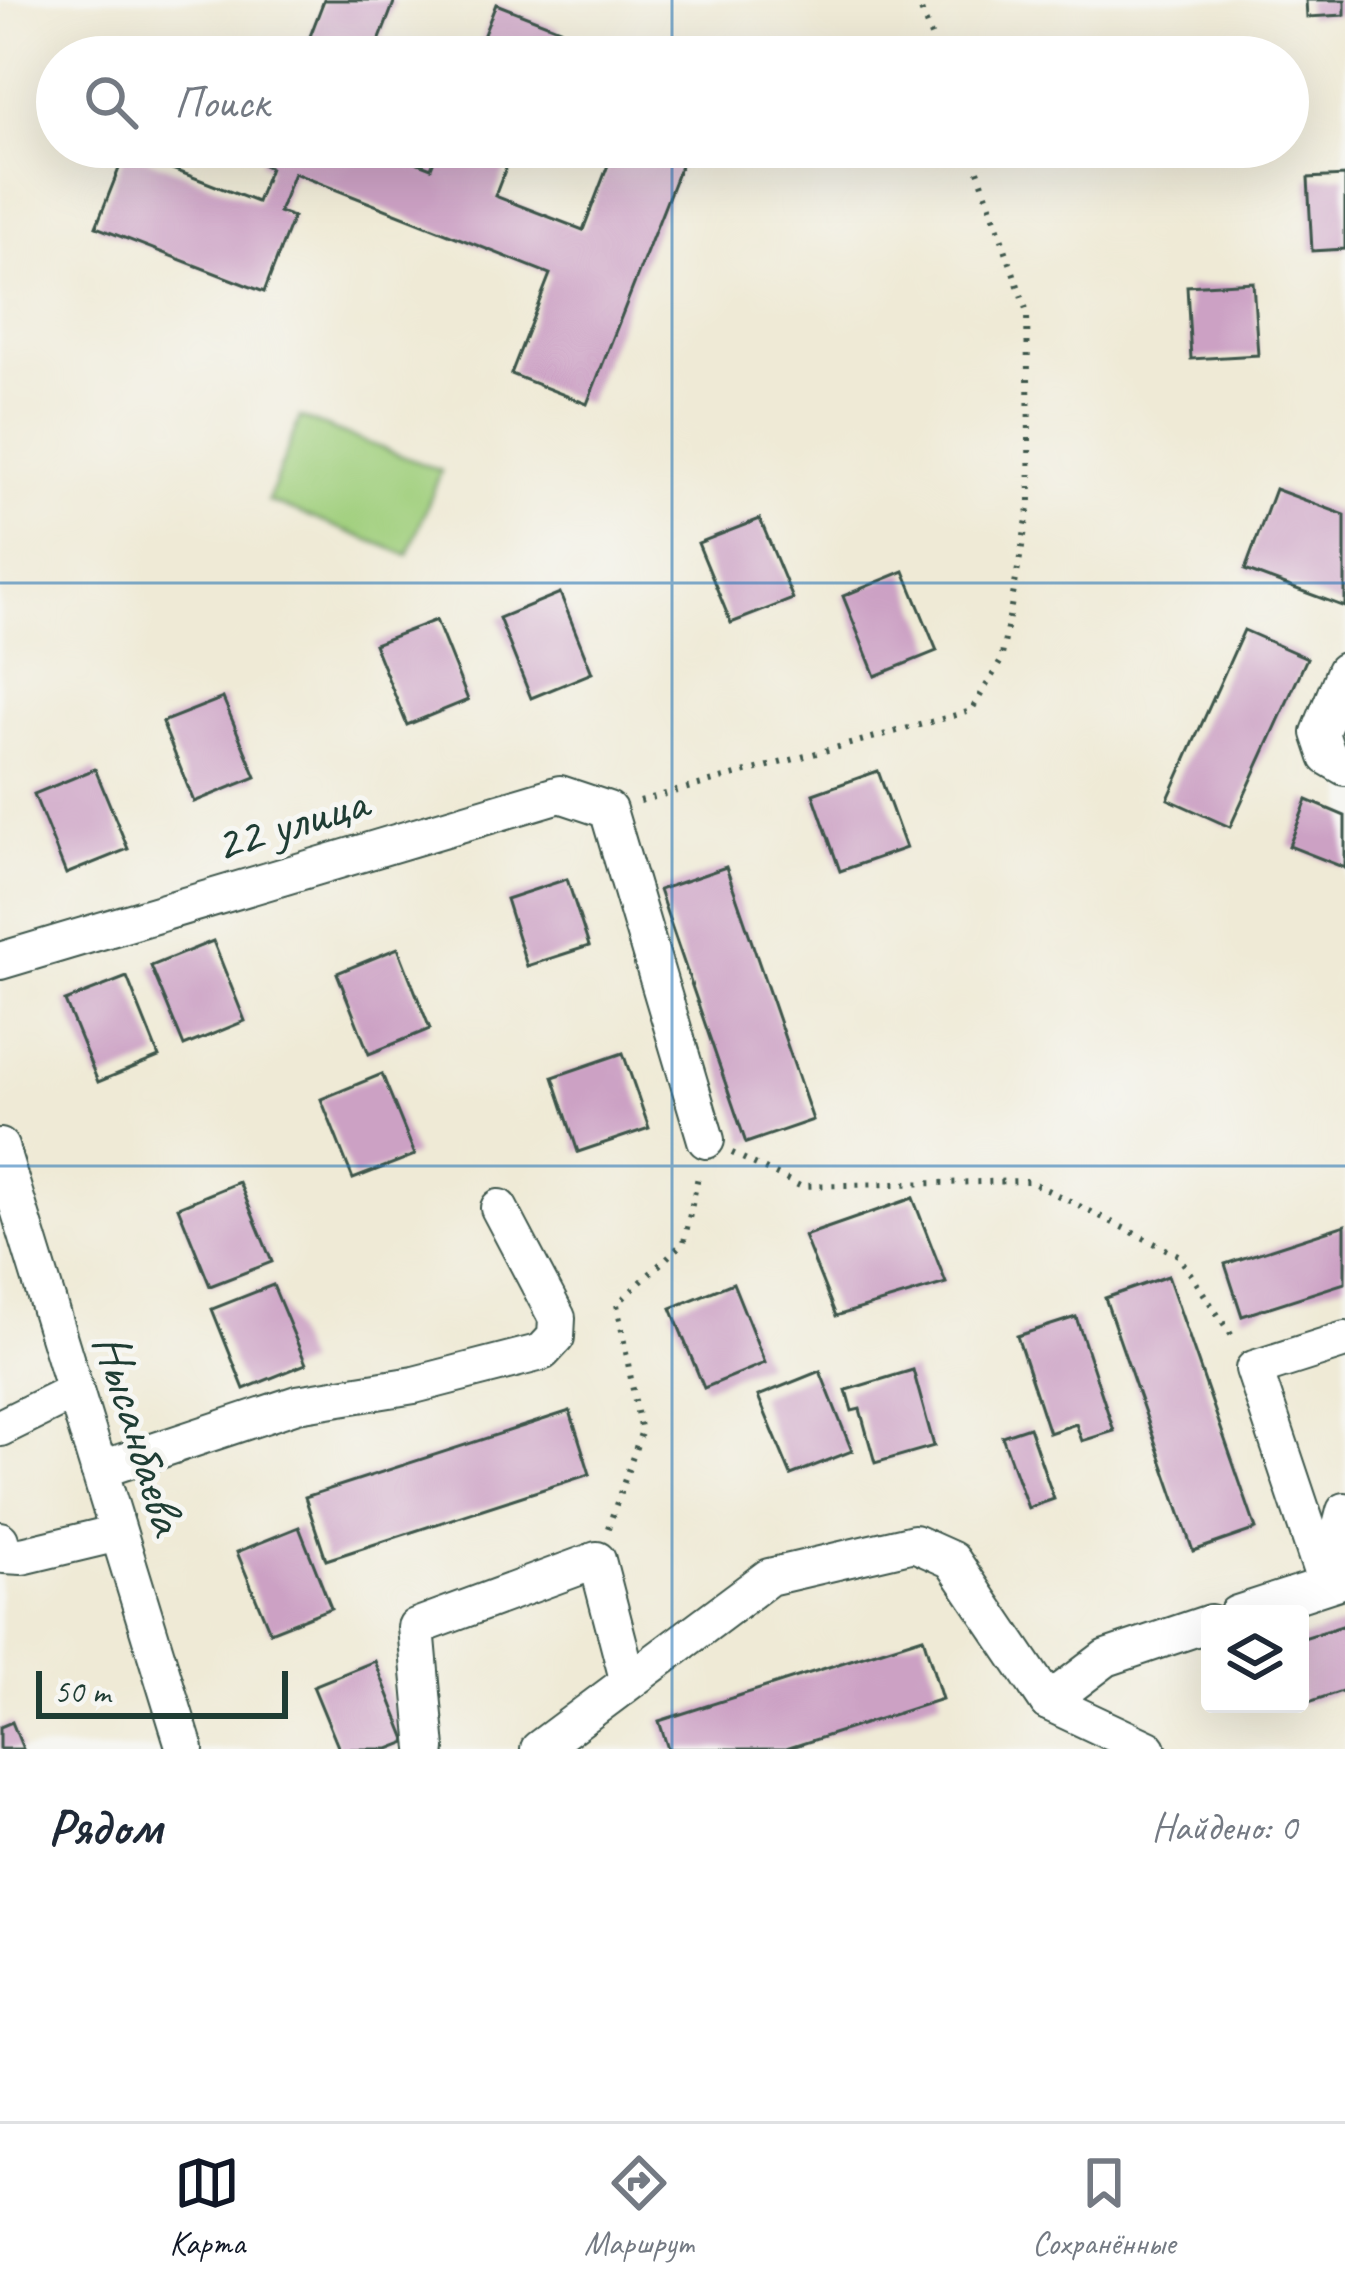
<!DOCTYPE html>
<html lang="ru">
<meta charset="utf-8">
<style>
:root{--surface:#fff;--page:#f6f6f7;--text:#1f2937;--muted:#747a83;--line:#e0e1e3;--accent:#111827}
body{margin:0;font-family:Caveat,sans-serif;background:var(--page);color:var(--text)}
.controls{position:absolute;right:36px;bottom:36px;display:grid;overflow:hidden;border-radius:12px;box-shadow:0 12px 48px #0002}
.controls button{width:108px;height:108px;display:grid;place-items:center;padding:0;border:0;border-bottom:3px solid var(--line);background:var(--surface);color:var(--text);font:60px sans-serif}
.scale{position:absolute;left:36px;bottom:30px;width:252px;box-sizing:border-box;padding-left:12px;border:6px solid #1f3d34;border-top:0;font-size:33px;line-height:42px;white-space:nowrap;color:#1f3d34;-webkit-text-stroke:9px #f6f6f2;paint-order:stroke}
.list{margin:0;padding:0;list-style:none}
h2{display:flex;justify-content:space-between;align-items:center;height:156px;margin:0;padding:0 48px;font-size:51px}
h2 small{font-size:39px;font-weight:400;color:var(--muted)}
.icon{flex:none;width:66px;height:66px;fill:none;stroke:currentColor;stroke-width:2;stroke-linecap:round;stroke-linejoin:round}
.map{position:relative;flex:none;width:1345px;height:1749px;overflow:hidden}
.search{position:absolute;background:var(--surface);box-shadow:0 12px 48px #0002;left:36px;right:36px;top:36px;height:132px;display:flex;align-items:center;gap:30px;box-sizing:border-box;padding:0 42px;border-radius:66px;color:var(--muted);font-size:45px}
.sheet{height:372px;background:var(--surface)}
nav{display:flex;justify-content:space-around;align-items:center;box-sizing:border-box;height:168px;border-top:3px solid var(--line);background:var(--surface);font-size:33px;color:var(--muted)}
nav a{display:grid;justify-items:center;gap:6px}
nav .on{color:var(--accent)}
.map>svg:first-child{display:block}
.park{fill:#a0cf7d;stroke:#608658;stroke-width:3}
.building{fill:#cca1c4}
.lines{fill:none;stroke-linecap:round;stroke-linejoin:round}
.minor-casing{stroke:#3e574c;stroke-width:40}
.path{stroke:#3e574c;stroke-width:6;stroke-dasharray:3 9;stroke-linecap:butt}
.minor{stroke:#fff;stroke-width:36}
.grid{fill:none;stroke:#1f6fb2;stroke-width:3;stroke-opacity:0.55}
.labels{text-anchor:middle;stroke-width:10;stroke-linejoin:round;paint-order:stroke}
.street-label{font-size:51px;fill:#1f3d34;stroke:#f6f6f2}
</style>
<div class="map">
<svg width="1345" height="1749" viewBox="0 0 1345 1749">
<rect width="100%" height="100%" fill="#f6f6f2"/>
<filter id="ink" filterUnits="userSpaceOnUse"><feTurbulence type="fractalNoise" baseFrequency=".00833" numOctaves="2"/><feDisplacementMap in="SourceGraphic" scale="24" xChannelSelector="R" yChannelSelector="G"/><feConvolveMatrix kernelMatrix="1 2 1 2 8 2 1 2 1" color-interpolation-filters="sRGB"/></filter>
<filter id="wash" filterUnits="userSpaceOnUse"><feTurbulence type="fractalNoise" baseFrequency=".004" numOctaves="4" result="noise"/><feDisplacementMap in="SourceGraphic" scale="48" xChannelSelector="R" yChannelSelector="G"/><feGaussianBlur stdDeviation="2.7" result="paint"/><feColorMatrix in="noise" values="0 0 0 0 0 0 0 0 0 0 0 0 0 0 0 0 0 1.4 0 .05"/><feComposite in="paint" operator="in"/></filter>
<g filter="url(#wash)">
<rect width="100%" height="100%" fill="#efead6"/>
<path class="park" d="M300,417L441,471L408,555L268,501Z"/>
<g id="blocks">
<g class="building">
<path d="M324,0H395L373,57H302Z"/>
<path d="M1306,0H1345V15L1307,17Z"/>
<path d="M496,4L560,29L549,57H475Z"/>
<path d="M267,147H378L431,168L439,147H514L495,196L583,230L615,147H688L587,404L511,374L550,274L294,173L279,212L293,217L264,292L96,227L126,151L257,202L270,168L260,163Z"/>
<path d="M1345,176V249L1312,251L1308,178Z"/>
<path d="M1253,282L1258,355L1191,359L1187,286Z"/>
<path d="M1275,489L1345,515V607L1245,570Z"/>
<path d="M760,519L793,599L731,623L698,543Z"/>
<path d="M904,571L937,651L875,676L843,596Z"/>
<path d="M560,593L592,673L531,698L499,618Z"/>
<path d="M436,620L468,700L407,725L374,644Z"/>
<path d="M1244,630L1307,658L1230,827L1168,799Z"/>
<path d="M223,698L256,777L194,802L162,722Z"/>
<path d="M95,769L128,849L66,874L34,794Z"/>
<path d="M878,771L906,848L840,871L813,794Z"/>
<path d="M1307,800L1345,816V868L1289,846Z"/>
<path d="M726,867L813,1120L746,1143L659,890Z"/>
<path d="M567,879L589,946L527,966L506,899Z"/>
<path d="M213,941L245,1021L184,1046L151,966Z"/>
<path d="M398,948L430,1029L369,1054L337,973Z"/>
<path d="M127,977L159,1057L98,1082L65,1001Z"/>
<path d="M623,1053L649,1128L578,1152L553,1077Z"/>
<path d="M382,1074L415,1155L353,1179L321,1099Z"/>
<path d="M239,1182L272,1262L210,1286L178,1207Z"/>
<path d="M913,1198L946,1283L836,1316L804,1236Z"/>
<path d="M1345,1225V1283L1242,1316L1225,1264Z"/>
<path d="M1168,1276L1256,1529L1193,1551L1105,1298Z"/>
<path d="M733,1283L765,1363L704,1388L671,1308Z"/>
<path d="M273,1285L306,1364L244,1389L212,1309Z"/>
<path d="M1076,1317L1114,1431L1082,1441L1076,1424L1049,1433L1017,1336Z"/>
<path d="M913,1370L934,1446L875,1463L860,1409L852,1411L846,1390Z"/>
<path d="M820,1371L852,1451L791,1475L758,1396Z"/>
<path d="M570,1411L590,1474L326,1560L305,1497Z"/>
<path d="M1029,1427L1054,1499L1028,1508L1002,1436Z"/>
<path d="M299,1527L331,1608L270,1632L237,1552Z"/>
<path d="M1345,1625V1690L1300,1705V1639Z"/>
<path d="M923,1637L942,1699L786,1749H668L659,1721Z"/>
<path d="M375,1661L407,1742L389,1749H339L313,1686Z"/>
<path d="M12,1722L23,1749H0V1727Z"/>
</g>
</g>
</g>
<g filter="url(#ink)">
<use href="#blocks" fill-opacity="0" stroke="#3e574c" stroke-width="3"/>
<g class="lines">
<g class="minor-casing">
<g id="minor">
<path d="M1345,671L1320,733L1328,757L1345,767"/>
<path d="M0,961L560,794L608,810L706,1140"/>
<path d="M0,1147L185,1749"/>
<path d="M0,1428L75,1391"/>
<path d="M99,1470L297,1404L414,1385L542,1352L556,1337L557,1318L499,1208"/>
<path d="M0,1540L4,1555L22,1556L118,1533"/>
<path d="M1326,1584L1254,1369L1345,1340"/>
<path d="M1326,1584L1345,1511"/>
<path d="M1237,1614L1345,1579"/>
<path d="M1048,1702L1106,1658L1210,1623"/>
<path d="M427,1749L416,1627L597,1560L628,1679"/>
<path d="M539,1749L769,1577L914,1543L952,1560L1048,1702L1148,1749"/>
</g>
</g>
<g class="path">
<path d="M917,0L939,57"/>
<path d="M640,801L971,711L1001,661L1030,503L1027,312L970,147"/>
<path d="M732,1153L800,1186L1029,1181L1178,1255L1236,1342"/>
<path d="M608,1528L641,1433L617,1304L684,1242L699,1172"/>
</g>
<use href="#minor" class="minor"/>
</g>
</g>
<path class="grid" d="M672,0V57M672,147V1749M0,583H1345M0,1166H1345"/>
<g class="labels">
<g class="street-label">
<text transform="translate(290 822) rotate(-17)" y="18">22 улица</text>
<text transform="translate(141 1433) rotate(73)" y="18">Нысанбаева</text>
</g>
</g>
</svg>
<div class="controls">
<button><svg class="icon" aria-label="layers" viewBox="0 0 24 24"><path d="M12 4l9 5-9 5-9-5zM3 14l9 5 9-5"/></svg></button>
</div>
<div class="scale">50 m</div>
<div class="search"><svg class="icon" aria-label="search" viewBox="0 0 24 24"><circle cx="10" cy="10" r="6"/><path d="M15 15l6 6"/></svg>Поиск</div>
</div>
<section class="sheet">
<h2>Рядом<small>Найдено: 0</small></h2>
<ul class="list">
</ul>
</section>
<nav>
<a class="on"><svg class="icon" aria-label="map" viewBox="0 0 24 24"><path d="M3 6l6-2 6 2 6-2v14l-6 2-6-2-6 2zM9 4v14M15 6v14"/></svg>Карта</a>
<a><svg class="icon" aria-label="directions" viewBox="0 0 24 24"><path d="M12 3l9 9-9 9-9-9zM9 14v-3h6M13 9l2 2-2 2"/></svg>Маршрут</a>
<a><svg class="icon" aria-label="saved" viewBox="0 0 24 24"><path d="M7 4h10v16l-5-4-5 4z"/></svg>Сохранённые</a>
</nav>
